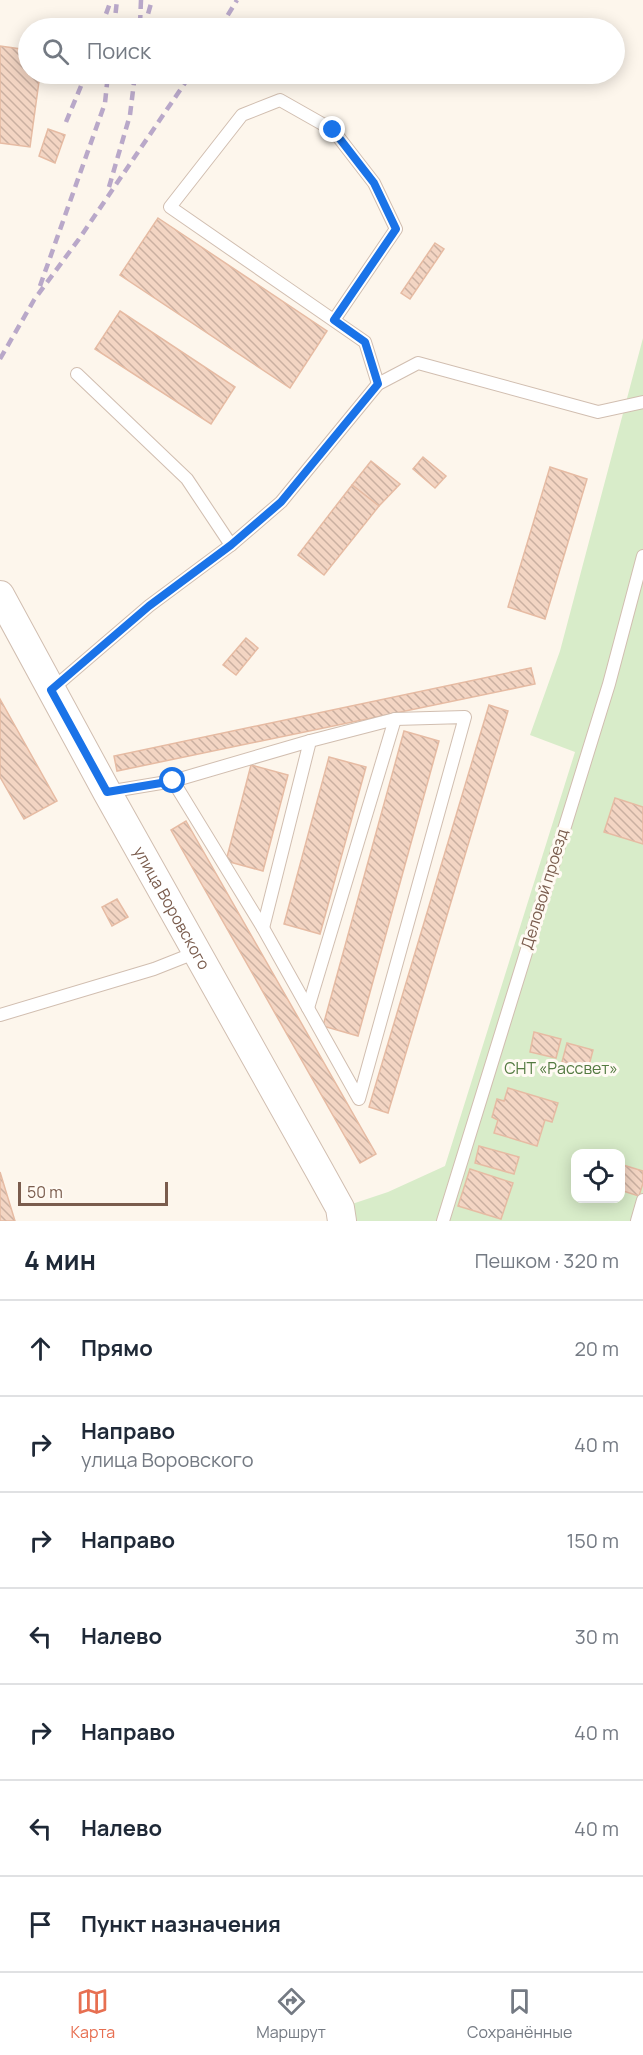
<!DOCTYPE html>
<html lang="ru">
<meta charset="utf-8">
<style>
:root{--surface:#fff;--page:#f6f6f7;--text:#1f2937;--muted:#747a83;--line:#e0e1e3;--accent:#e76f51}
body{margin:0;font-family:Manrope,sans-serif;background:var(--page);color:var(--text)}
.controls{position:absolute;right:18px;bottom:18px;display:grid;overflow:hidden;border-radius:12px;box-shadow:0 3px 15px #0003}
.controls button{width:54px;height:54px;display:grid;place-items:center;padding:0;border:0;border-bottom:2px solid var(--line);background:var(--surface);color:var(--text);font:30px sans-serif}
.scale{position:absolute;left:18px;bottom:15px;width:150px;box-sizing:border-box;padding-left:6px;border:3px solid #7a5c4d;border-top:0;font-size:16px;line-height:21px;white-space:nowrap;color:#7a5c4d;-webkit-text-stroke:4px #fffaf3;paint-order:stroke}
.stop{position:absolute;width:18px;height:18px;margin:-14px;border:4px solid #1a73e8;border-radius:50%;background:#fff}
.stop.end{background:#1a73e8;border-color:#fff;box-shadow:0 2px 6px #0008}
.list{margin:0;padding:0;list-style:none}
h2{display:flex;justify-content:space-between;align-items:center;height:78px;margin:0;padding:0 24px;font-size:26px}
h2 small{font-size:20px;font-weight:400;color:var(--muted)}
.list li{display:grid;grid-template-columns:39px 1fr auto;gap:18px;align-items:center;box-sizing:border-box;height:96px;padding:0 24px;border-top:2px solid var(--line)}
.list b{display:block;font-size:22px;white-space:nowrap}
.list p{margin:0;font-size:20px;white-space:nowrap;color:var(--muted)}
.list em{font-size:20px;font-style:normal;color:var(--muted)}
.icon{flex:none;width:33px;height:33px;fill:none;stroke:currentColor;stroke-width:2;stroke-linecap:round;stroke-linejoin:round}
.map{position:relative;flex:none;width:643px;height:1221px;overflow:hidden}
.search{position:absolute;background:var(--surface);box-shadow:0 3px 15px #0003;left:18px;right:18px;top:18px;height:66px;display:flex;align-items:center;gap:15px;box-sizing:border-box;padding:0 21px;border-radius:33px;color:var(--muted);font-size:22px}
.sheet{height:750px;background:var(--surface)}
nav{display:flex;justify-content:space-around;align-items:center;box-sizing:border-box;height:84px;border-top:2px solid var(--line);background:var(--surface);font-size:16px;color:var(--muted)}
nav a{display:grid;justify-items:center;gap:3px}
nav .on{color:var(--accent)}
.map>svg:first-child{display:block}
.garden{fill:#d8ecc9;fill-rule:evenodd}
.building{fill:url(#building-back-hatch);stroke:#e6bba3;stroke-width:1.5}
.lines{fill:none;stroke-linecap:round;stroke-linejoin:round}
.service-casing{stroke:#d1beb0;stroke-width:14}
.tertiary-casing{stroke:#d1beb0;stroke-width:30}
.service{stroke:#fff;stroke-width:12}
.tertiary{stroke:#fff;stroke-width:28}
.rail{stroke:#b9a8c9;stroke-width:4.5;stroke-dasharray:9 6;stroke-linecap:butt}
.route{stroke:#1a73e8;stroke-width:8}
.labels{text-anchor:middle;stroke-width:6;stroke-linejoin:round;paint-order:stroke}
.street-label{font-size:16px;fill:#7a5c4d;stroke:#fffaf3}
.park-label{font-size:16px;fill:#537a41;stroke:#fffaf3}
</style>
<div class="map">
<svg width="643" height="1221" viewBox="0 0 643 1221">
<defs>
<pattern id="building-back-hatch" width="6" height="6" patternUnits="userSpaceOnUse" patternTransform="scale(1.5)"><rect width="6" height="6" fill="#f3d5c3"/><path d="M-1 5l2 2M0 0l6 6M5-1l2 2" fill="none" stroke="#cab0a1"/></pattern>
</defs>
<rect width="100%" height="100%" fill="#fdf6ec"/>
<path class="garden" d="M643,338V1221H342L340,1208L388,1192L445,1166L575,752L530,735L560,651ZM576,1154H620V1198H576Z"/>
<g class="building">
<path d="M0,46L28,50V74H40L30,147L0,143Z"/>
<path d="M48,129L65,135L55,163L39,156Z"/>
<path d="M158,218L327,331L290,388L120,275Z"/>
<path d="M435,243L444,249L410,299L401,293Z"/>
<path d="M120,311L235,387L211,424L95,349Z"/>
<path d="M423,457L446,476L435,488L413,469Z"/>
<path d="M371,461L400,484L379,506L352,485Z"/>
<path d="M550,467L587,479L545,619L508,607Z"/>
<path d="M352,485L379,506L324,575L298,555Z"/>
<path d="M246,638L258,648L236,675L223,665Z"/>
<path d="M531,668L535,684L117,771L114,756Z"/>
<path d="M0,699L57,801L24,819L0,777Z"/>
<path d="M489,705L508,711L388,1113L369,1107Z"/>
<path d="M404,731L439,741L358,1036L323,1026Z"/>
<path d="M329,757L366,767L320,934L284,924Z"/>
<path d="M251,765L288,775L263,871L226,861Z"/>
<path d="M615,798L643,807V844L604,832Z"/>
<path d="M186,821L376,1154L360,1163L171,830Z"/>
<path d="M117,899L128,917L112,926L102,907Z"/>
<path d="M534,1032L561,1039L556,1058L530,1052Z"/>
<path d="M567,1043L593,1050L588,1069L562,1062Z"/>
<path d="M508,1088L558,1103L552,1122L545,1120L537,1146L494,1133L498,1120L492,1117L497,1099L504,1101Z"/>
<path d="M479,1146L519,1157L514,1174L475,1163Z"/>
<path d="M623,1165L643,1171V1183L639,1196L620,1190V1173Z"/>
<path d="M470,1169L513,1183L501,1219L458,1206Z"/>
<path d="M0,1172L15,1221H0Z"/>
</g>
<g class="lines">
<g class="service-casing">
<g id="service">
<path d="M334,320L396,229L374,183L333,130L280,100L242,115L170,207L365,342L378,384"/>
<path d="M77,374L187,479L231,545"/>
<path d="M51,690L149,606L231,545L281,502L378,384L418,363L598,412L643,402"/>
<path d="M107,792L173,781L310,741L395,719L465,717L359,1099L263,928L173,781"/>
<path d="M263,928L310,741"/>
<path d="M308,1008L395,719"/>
<path d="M0,1015L154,969L197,952"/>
<path d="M443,1221L609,684L643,556"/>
<path d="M637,1221L643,1200"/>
</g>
</g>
<g class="tertiary-casing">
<g id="tertiary">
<path id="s1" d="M0,595L107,792L319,1170L340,1208L342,1221"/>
</g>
</g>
<use href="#service" class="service"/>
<use href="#tertiary" class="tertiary"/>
<g class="rail">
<path d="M140,24L141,0"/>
<path d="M101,28L111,0"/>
<path d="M114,28L117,0"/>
<path d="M144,28L152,0"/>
<path d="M220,28L237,0"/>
<path d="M66,122L86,74"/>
<path d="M109,187L130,115L135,74"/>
<path d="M40,286L105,103L108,74"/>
<path d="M0,359L34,300L79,239L191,74"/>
</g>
</g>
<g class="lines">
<path class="route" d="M173,781L107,792L51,690L149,606L231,545L281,502L378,384L365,342L334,320L396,229L374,183L333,130"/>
</g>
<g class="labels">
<g class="street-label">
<text transform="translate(544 889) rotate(-73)" y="6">Деловой проезд</text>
<text dy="6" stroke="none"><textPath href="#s1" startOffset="357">улица Воровского</textPath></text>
</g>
<g class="park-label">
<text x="561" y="1074">СНТ «Рассвет»</text>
</g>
</g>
</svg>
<div class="controls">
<button><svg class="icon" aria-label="locate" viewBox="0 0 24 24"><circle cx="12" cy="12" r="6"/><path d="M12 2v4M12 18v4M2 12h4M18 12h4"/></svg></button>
</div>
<div class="scale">50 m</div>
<div class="stop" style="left:173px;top:781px"></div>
<div class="stop end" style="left:333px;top:130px"></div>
<div class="search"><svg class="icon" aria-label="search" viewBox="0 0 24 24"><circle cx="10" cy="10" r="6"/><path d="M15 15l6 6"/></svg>Поиск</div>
</div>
<section class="sheet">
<h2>4 мин<small>Пешком · 320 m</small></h2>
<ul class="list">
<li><svg class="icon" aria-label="ahead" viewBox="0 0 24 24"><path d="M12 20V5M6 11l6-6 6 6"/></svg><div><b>Прямо</b></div><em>20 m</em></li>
<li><svg class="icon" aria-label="right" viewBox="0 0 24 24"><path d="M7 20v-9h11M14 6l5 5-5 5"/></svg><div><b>Направо</b><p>улица Воровского</p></div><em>40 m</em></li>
<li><svg class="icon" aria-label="right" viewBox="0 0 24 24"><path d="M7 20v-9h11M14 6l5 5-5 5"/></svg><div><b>Направо</b></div><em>150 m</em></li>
<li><svg class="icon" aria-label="left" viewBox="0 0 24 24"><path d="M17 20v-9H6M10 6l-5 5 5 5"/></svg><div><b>Налево</b></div><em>30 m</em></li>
<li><svg class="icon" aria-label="right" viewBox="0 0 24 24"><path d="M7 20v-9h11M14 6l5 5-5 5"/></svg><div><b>Направо</b></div><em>40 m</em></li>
<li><svg class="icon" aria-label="left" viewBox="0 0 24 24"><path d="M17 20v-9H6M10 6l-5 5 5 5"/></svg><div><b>Налево</b></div><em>40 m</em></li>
<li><svg class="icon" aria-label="arrive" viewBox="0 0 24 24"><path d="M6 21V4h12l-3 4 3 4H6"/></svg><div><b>Пункт назначения</b></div></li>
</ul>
</section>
<nav>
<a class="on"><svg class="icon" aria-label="map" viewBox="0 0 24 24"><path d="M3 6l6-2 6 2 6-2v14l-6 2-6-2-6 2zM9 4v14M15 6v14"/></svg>Карта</a>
<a><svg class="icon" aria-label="directions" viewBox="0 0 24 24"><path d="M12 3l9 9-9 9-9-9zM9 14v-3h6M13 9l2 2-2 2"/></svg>Маршрут</a>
<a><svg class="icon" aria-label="saved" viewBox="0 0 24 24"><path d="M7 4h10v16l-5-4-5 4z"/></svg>Сохранённые</a>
</nav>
